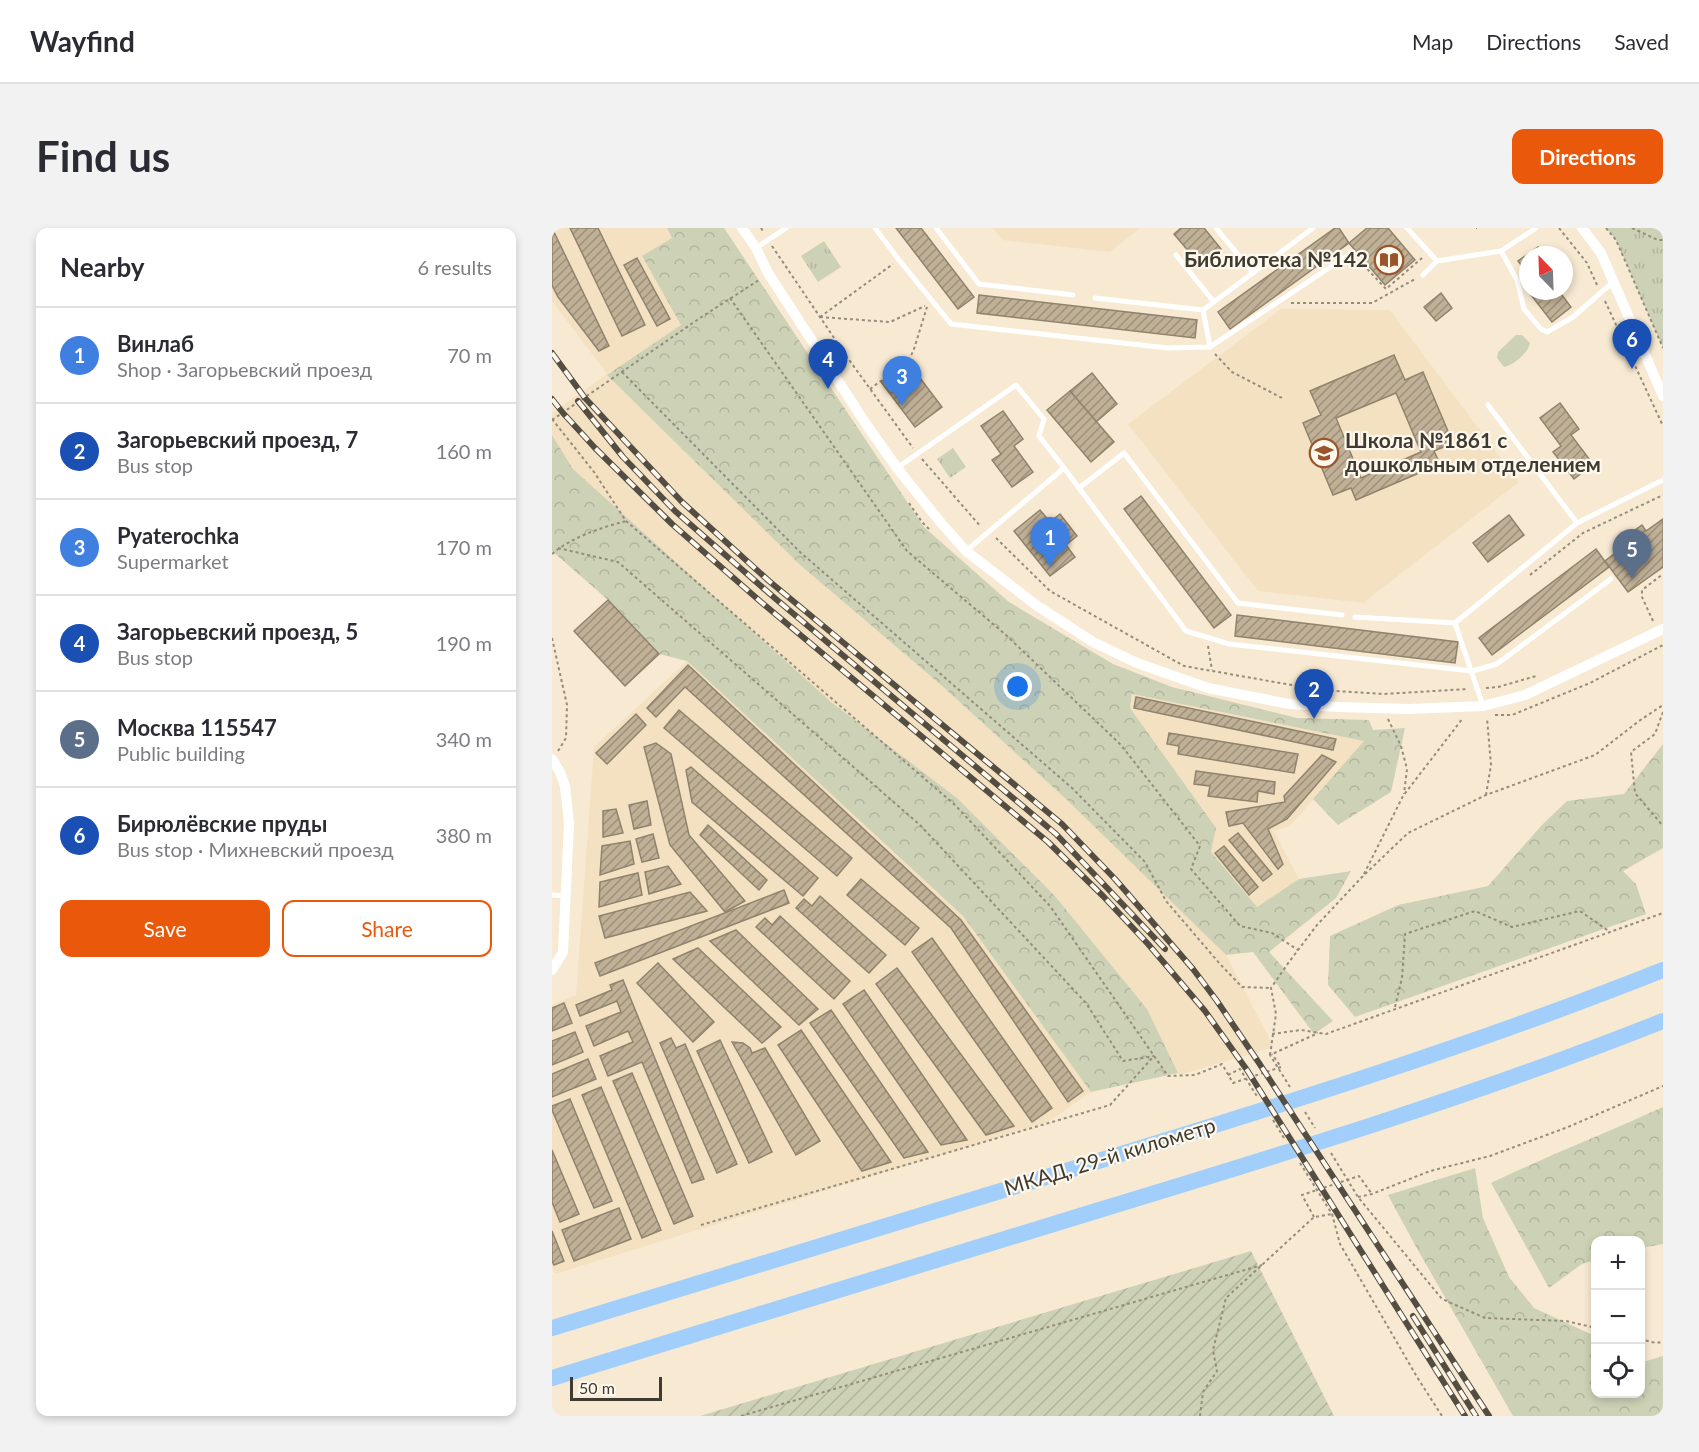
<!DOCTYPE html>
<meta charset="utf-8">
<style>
:root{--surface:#fff;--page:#f2f2f3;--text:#2b2b33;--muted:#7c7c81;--line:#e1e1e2;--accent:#ea580c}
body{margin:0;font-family:Lato,sans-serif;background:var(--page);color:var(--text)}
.controls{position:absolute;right:18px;bottom:18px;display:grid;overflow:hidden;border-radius:12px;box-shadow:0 3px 9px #0003}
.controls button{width:54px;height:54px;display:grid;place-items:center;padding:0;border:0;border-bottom:2px solid var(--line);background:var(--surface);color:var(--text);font:30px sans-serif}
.compass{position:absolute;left:967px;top:18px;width:54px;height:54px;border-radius:50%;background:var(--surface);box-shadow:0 3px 9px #0003;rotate:337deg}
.scale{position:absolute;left:18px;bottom:15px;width:92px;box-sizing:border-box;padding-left:6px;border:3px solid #403b31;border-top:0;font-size:16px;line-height:21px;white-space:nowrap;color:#403b31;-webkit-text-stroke:4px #fef8ee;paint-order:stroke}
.you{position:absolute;left:466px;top:459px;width:21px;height:21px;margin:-15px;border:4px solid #fff;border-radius:50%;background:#1a73e8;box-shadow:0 0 0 9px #1a73e833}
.badge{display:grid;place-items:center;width:39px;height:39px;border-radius:50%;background:var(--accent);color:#fff;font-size:20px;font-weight:700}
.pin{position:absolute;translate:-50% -50px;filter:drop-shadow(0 2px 3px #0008)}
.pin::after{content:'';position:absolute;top:32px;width:21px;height:18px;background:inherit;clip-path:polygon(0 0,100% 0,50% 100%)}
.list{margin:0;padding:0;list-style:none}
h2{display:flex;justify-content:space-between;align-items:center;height:78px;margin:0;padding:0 24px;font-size:26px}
h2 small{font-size:20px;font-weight:400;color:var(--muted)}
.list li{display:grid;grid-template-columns:39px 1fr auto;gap:18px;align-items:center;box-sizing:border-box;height:96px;padding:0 24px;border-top:2px solid var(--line)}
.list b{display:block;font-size:22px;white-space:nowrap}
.list p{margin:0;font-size:20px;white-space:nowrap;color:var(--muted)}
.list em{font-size:20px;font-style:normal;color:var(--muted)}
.actions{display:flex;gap:12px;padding:18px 24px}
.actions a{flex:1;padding:14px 0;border:2px solid var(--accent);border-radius:12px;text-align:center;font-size:21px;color:var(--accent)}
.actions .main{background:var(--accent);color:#fff}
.icon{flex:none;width:33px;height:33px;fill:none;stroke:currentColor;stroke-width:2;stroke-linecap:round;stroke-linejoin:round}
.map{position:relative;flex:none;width:1111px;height:1188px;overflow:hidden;border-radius:12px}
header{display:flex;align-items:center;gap:36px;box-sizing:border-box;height:84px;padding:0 30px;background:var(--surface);border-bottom:2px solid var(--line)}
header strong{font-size:28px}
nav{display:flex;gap:33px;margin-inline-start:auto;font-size:21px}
.intro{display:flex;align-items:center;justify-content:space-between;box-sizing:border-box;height:144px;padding:0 36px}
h1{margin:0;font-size:42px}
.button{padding:15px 27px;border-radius:12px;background:var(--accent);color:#fff;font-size:21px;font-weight:700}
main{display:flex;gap:36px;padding:0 36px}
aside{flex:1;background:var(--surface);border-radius:12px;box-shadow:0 3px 9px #0003}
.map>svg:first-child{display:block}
.built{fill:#f3e1c2}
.forest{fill:url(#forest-crowns)}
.park{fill:url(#park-tufts)}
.garden{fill:url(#garden-furrows)}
.pitch{fill:#cdd2b6}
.building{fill:url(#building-hatch);stroke:#90836d;stroke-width:1.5;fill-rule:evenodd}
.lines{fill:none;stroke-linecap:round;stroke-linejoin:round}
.path{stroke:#958c7c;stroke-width:2;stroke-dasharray:3 3;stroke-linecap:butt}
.service{stroke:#fff;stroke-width:5}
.minor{stroke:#fff;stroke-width:10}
.trunk{stroke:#a2cefb;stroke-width:16}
.rail-casing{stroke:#544e42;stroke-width:6}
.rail{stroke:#fef8ee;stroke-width:4;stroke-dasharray:11;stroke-linecap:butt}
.labels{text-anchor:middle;stroke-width:4.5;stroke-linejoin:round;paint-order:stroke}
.poi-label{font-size:21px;font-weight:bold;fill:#403b31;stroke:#fef8ee;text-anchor:end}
.street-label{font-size:21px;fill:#403b31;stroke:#fef8ee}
</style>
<header>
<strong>Wayfind</strong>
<nav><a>Map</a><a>Directions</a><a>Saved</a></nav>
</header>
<div class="intro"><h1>Find us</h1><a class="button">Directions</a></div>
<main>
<aside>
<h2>Nearby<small>6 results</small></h2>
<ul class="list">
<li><span class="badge" style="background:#3f7fe0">1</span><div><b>Винлаб</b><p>Shop · Загорьевский проезд</p></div><em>70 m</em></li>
<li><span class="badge" style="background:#1a4fb4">2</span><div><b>Загорьевский проезд, 7</b><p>Bus stop</p></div><em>160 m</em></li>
<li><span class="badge" style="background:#3f7fe0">3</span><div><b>Pyaterochka</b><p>Supermarket</p></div><em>170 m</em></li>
<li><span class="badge" style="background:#1a4fb4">4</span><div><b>Загорьевский проезд, 5</b><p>Bus stop</p></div><em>190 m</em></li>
<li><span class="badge" style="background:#5c6f8a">5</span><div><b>Москва 115547</b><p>Public building</p></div><em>340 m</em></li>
<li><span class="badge" style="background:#1a4fb4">6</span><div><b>Бирюлёвские пруды</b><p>Bus stop · Михневский проезд</p></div><em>380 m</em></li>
</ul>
<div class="actions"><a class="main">Save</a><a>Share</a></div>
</aside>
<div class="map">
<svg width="1111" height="1188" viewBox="0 0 1111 1188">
<defs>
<pattern id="forest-crowns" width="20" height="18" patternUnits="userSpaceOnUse" patternTransform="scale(1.5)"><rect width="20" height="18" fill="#cdd2b6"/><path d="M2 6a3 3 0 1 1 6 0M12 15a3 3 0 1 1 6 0" fill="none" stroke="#b1b59d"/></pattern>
<pattern id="park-tufts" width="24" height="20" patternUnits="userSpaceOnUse" patternTransform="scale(1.5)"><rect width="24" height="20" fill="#cdd2b6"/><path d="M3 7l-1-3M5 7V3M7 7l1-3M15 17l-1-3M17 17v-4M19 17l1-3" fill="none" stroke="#b1b59d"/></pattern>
<pattern id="garden-furrows" width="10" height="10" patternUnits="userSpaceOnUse" patternTransform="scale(1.5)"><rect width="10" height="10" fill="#cdd2b6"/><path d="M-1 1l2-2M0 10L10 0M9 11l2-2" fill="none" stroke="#b1b59d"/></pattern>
<pattern id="building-hatch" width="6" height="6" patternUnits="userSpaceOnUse" patternTransform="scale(1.5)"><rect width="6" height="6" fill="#c0b096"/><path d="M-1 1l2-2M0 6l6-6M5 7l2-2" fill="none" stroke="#9d907b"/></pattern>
</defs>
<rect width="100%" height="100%" fill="#f8ead2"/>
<g class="built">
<path d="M0,0H115L120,10L90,29L130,97L56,147L247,336L389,457L515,572L674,727L722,819L627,847L595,781L503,668L405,570L279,474L21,241L0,207V185L55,146L0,73Z"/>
<path d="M441,0H588L558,24L450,12Z"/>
<path d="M729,81L838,82L967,254L811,375L706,363L576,196Z"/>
<path d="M135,433L411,688L539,864L496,894L3,1046L0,1039V777L24,767L42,519Z"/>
<path d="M581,466L813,513L738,598L722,603L747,651L705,679L659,624L578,480Z"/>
</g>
<g class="forest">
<path d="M115,0H172L372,299L457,374L561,436L620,459L745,490L817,492L821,502L853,500L839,564L786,597L761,571L812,513L580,466L578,480L664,600L659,624L705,679L747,651L799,643L784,670L717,724L781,793L762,806L701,724L674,727L515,572L389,457L247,336L55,147L129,97L90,28L120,10Z"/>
<path d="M0,207L21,241L279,474L405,570L503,668L595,781L626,845L539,864L411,688L135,433L107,426L56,372L0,323Z"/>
<path d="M1111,516V620L1071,643L1084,656L1094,686L803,789L776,757L778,708L846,677L936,658L990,597L1015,573L1072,566Z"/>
<path d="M1111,879V1016L1089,1020L1088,1012H1044L1043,1032L1030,1036L997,1060L939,955C995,928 1054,905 1111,879Z"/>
<path d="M923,940L931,990L957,1049L982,1080L1043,1108L1044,1166H1088L1089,1132L1091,1134L1111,1128V1188H961L863,1017L836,967Z"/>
</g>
<g class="park">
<path d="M1054,0H1111V120L1064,12Z"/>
<path d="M272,13L289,39L266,54L249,28Z"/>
<path d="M401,220L414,239L398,250L385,231Z"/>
</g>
<path class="garden" d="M699,1023L782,1188H148Z"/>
<path class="pitch" d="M964,107H970L978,115C976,125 962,137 952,139L945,130L946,124Z"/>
<g class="building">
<path d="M0,0L57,118L47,123L6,69L0,57Z"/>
<path d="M18,0H46L93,97L70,108Z"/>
<path d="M344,0H369L422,69L406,81Z"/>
<path d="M629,0H652L669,21L649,38L622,6Z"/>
<path d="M783,0H787L797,15L678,101L666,84Z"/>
<path d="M815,0H836L863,32L833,57L797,15Z"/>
<path d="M986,19L992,27H976V46L966,33Z"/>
<path d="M85,30L118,91L105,98L72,37Z"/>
<path d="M985,63H1007L1019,79L1000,94L979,67Z"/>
<path d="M889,65L900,80L884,93L872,79Z"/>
<path d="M427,67L645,92L643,110L425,85Z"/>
<path d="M842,127L853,152L871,144L901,215L882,223L888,236L804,272L799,260L781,267L751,195L769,187L758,163ZM844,165L869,224L809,250L784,190Z"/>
<path d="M356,134L390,179L363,199L329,154Z"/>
<path d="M540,145L565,176L544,194L518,163Z"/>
<path d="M518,163L562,214L539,234L495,182Z"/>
<path d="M1008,175L1027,201L1019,207L1041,236L1022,251L1001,224L1009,218L988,190Z"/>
<path d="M451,183L471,211L462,218L481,244L460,259L440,232L449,226L429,198Z"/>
<path d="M589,268L679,387L662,400L572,281Z"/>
<path d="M488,282L498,294L508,286L525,308L514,317L523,329L498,348L462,303Z"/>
<path d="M957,287L972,307L936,334L921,315Z"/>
<path d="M1111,291V339L1076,364L1053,333L1066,323L1062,317L1090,297L1094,303Z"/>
<path d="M1044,321L1057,339L940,427L927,410Z"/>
<path d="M56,372L107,426L73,458L22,403Z"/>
<path d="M685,387L906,414L903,435L683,408Z"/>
<path d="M136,437L409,692L531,863L516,874L399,700L133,459L104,489L95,480Z"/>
<path d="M584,469L784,511L781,522L582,480Z"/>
<path d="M127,482L300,630L285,648L112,500Z"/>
<path d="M84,486L94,497L55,536L44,525Z"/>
<path d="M617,505L746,526L742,545L626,526L627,518L615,516Z"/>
<path d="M104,515L119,526L137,607L193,673L173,684L118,617L92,519Z"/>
<path d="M770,527L784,534L735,591L716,601L731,636L726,641L691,595L677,598L674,584L733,574L732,568Z"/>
<path d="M139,539L266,650L251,668L140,574L134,542Z"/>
<path d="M644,543L723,554L722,566L706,563L705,574L656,568L658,558L642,556Z"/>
<path d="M95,573L99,597L82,601L77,577Z"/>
<path d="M64,581L71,605L51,609V583Z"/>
<path d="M156,597L215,652L207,662L148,607Z"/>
<path d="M686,605L720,646L711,653L677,612Z"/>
<path d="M101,606L107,630L90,634L84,611Z"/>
<path d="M78,613L82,636L48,647L50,618Z"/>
<path d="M672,618L706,659L697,667L663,625Z"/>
<path d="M116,638L129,656L97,666L93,644Z"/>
<path d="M86,645L90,667L47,679L48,654Z"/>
<path d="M309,651L367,700L353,717L295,667Z"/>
<path d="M232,662L237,675L48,748L43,735Z"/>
<path d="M138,664L155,683L53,710L47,688Z"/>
<path d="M268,668L334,727L317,745L244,680L252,671L260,678Z"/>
<path d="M228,688L298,753L282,771L204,699L213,690L220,697Z"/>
<path d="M184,702L266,781L247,797L158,713Z"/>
<path d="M380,710L500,880L480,894L360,724Z"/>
<path d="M146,720L229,799L210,815L121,731Z"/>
<path d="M106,735L162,794L141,814L85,755Z"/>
<path d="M345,740L462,898L434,907L324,756Z"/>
<path d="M71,752L152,951L140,955L90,834L56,848L48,828L81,814L76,803L42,818L34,798L69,784L65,773L28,788L24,777L60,762L58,757Z"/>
<path d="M312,762L415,912L389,917L291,776Z"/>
<path d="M12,775L20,795L0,803V780Z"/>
<path d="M279,782L376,924L352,930L258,795Z"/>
<path d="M249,802L339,934L310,943L226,817Z"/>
<path d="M23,804L31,824L0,837V813Z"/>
<path d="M119,810L124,820L133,816L185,936L165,945L108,815Z"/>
<path d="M168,812L220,924L197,935L145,823Z"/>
<path d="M180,814L191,815L198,820L200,825L213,820L268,913L244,927Z"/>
<path d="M36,831L44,851L0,869V846Z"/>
<path d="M80,845L141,988L122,996L61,853Z"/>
<path d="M49,859L109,1002L90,1010L30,867Z"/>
<path d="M18,871L60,973L42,980L0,882V878Z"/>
<path d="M0,922L27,986L8,994L0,974Z"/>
<path d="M67,980L79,1011L22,1033L10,1002Z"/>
<path d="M0,1003L12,1033L2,1037L0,1033Z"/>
</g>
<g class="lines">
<g class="path">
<path d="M209,0L212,5"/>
<path d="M924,0H925"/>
<path d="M1007,0L1035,35L1045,57"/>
<path d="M1054,0L1064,12L1111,120"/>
<path d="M1080,0L1106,12H1111"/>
<path d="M220,18L295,129L361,220"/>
<path d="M803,28L834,61L870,30"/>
<path d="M178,70L355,323L454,407L569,517L648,618L639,641L688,698L720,705L746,722"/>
<path d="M1053,73L1111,198"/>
<path d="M739,75H820L863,51"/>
<path d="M268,89L338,94L373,78"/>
<path d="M268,89L341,36"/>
<path d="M663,126L680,144L732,171"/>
<path d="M70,144L248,324L520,560L593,634L614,673L668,736L690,759L719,760"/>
<path d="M318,161L357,132L362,121L375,79"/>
<path d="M0,191L42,244L74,293L403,577L498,678L616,848L643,847L670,836L681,855L729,839L720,826"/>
<path d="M0,192L148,90L207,52"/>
<path d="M370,231L429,299"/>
<path d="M357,275L370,294L379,303"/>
<path d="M444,310L498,363L632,438L768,462L832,466L916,461"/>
<path d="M6,320L66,334L368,597L534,775L571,833L602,828"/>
<path d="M0,326C20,309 48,300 74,293"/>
<path d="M978,347L1031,305L1111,267"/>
<path d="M1101,393L1090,369V362L1111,346"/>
<path d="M0,410L15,477L14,510L6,523"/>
<path d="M656,418L660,442"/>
<path d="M934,460L946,459L984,448"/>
<path d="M1111,484L1103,506L1079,524L1083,565L1111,598"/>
<path d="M943,487H960L1038,455L1111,417"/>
<path d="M836,491L849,518L855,541L852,566"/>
<path d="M934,567L939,537L935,490"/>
<path d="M812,646L851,568L911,490"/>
<path d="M843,779L850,750L853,706L923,683L960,699L1028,683L1058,704"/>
<path d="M720,806L749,802L774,806L1111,685"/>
<path d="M718,827L724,786L719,760L737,734L765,697L810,649L856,605L934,567L1043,527L1087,493L1111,477"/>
<path d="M676,847L688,841L706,870"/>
<path d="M738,859L718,827L766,805"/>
<path d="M753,884L763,900"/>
<path d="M721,892L732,910"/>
<path d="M779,925L806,969L890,1071L933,1090L1014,1093L1044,1100"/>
<path d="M748,935L780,986L788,1016L865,1149L890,1188"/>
<path d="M806,969L820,966L878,943L938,928L1016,899L1111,858"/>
<path d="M762,989L750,967L807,948L820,966"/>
<path d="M149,997L558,877L602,828"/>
<path d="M1088,1111L1104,1115L1111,1114"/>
<path d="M189,1188L710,1037"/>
<path d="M648,1188L651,1164L665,1143L661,1122L674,1070L762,989L780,986"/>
</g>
<g class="service">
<path d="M323,0L347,32L399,96L616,120L658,119L651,82L543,70"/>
<path d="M384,0L427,56L521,67"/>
<path d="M664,0L701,45"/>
<path d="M855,0L885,33L871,47"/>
<path d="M204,20L234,0"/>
<path d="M949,23L965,52L972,81L989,101L995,104L1021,89L1061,54"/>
<path d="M624,27L662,74"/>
<path d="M885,33L949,23L984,0"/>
<path d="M651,82L761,0"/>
<path d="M658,119L795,28"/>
<path d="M345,240L464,157L492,191L487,208L512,240L414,323"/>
<path d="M512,240L634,403L677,416L920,443L945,436L1059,351"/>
<path d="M527,260L572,225L686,375L790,387"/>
<path d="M1025,295L1111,252"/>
<path d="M803,389L903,395L1025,295L936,177"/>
<path d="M903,395L931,478"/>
<path d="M0,667L14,668"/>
</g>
<g class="minor">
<path d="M190,0L204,20L216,45L314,196L345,240L389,295L414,323L484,377L541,414L585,435L656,460L737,476L787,479L857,481L931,478L973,467L1111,401"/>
<path d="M1030,0L1049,25L1111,168"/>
<path d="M0,531L8,544L13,558L17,595L11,724L0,742"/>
</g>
<g class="trunk">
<path d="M0,1100C176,1046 352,993 527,939C724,879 920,818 1111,742"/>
<path d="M0,1150C181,1094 363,1039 544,983C735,925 925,867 1111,793"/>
</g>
<g class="rail-casing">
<g id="rail">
<path d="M0,125L33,170L130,274L217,353L510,596L563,651L641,741L665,773L707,835L937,1188"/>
<path d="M0,171L11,185L43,220L120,296L209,374L496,614L551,668L596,716L653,783L695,842L913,1188"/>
<path d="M26,173L71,229L123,283L225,372L504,606L613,721"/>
<path d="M861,1088L924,1188"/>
</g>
</g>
<use href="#rail" class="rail"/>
</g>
<defs>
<g id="library-ring" transform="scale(1.5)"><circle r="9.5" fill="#fef8ee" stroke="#9a542c" stroke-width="1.5"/><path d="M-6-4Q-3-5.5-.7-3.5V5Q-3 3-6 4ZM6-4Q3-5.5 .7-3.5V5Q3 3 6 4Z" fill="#9a542c"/></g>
<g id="school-ring" transform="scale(1.5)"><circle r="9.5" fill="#fef8ee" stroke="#9a542c" stroke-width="1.5"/><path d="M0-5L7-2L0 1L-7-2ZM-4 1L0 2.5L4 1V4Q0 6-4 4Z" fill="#9a542c"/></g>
</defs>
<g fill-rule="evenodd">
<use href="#library-ring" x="837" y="32"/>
<use href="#school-ring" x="772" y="225"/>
</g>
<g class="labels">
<g class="poi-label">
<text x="816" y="39">Библиотека №142</text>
<text x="793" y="220" text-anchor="start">Школа №1861 с<tspan x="793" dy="24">дошкольным отделением</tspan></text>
</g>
<g class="street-label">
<text transform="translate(558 929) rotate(-17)" y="7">МКАД, 29-й километр</text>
</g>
</g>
</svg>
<div class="controls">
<button>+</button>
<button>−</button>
<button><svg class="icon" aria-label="locate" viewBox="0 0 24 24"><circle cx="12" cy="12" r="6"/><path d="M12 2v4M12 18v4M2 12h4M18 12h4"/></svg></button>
</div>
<svg class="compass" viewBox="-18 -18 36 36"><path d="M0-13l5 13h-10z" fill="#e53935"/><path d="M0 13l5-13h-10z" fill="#7c7c81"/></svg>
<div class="scale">50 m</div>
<div class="you"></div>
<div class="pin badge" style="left:498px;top:339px;background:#3f7fe0">1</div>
<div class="pin badge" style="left:762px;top:491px;background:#1a4fb4">2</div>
<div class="pin badge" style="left:350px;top:178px;background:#3f7fe0">3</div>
<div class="pin badge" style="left:276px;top:161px;background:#1a4fb4">4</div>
<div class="pin badge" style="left:1080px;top:351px;background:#5c6f8a">5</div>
<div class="pin badge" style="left:1080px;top:141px;background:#1a4fb4">6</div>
</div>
</main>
